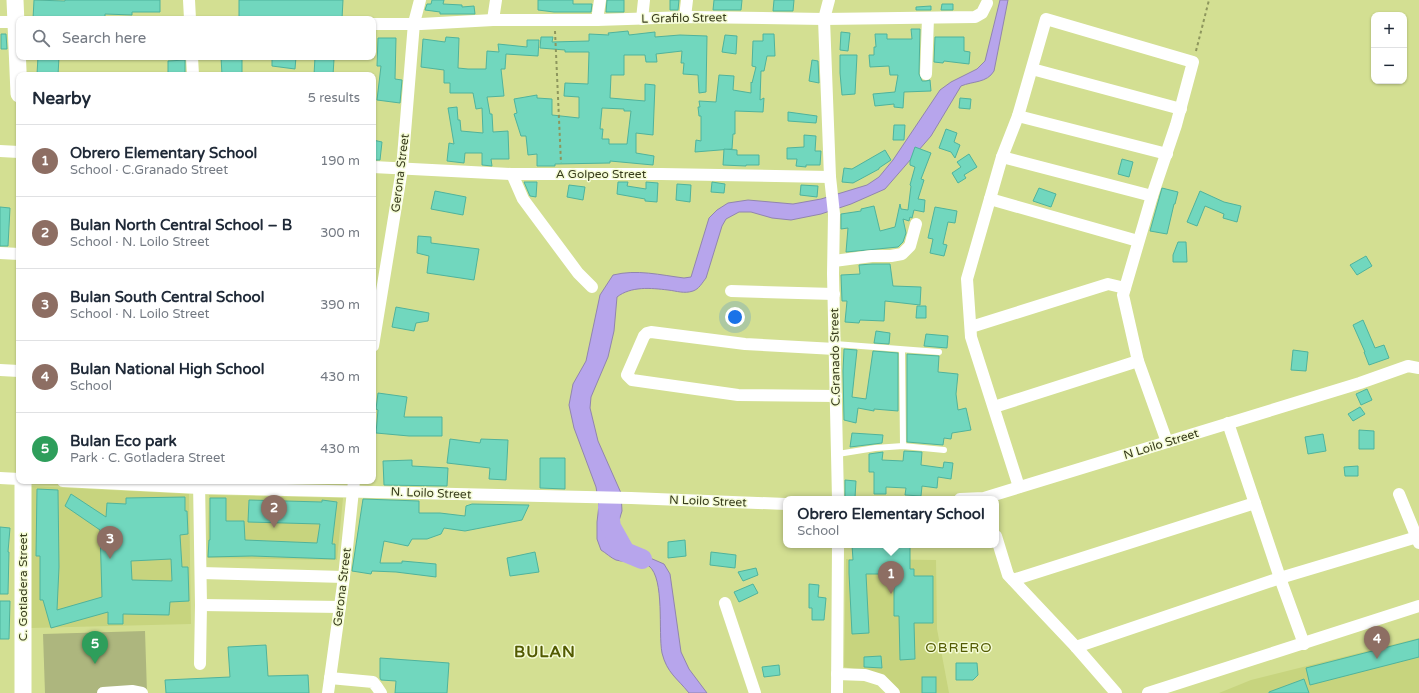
<!DOCTYPE html>
<meta charset="utf-8">
<style>
:root{--surface:#fff;--page:#f6f6f7;--text:#1f2937;--muted:#747a83;--line:#e0e1e3;--accent:#6437af}
body{margin:0;font-family:"Varela Round",sans-serif;background:var(--page);color:var(--text)}
.controls{position:absolute;right:12px;top:12px;display:grid;overflow:hidden;border-radius:8px;box-shadow:0 1px 3px #0004}
.controls button{width:36px;height:36px;display:grid;place-items:center;padding:0;border:0;border-bottom:1px solid var(--line);background:var(--surface);color:var(--text);font:20px sans-serif}
.you{position:absolute;left:735px;top:317px;width:14px;height:14px;margin:-10px;border:3px solid #fff;border-radius:50%;background:#1a73e8;box-shadow:0 0 0 6px #1a73e833}
.badge{display:grid;place-items:center;width:26px;height:26px;border-radius:50%;background:var(--accent);color:#fff;font-size:13px;font-weight:700}
.pin{position:absolute;translate:-50% -33px;filter:drop-shadow(0 1px 2px #0008)}
.pin::after{content:'';position:absolute;top:21px;width:14px;height:12px;background:inherit;clip-path:polygon(0 0,100% 0,50% 100%)}
.popup{position:absolute;left:783px;top:496px;width:216px;height:52px;box-sizing:border-box;display:grid;place-content:center;border-radius:8px;background:var(--surface);filter:drop-shadow(0 1px 3px #0005);font-size:13px;white-space:nowrap;color:var(--muted)}
.popup b{font-size:15px;color:var(--text)}
.popup::after{content:'';position:absolute;left:50%;top:100%;margin-left:-8px;border:8px solid transparent;border-top-color:var(--surface)}
.list{margin:0;padding:0;list-style:none}
h2{display:flex;justify-content:space-between;align-items:center;height:52px;margin:0;padding:0 16px;font-size:17px}
h2 small{font-size:13px;font-weight:400;color:var(--muted)}
.list li{display:grid;grid-template-columns:26px 1fr auto;gap:12px;align-items:center;box-sizing:border-box;height:72px;padding:0 16px;border-top:1px solid var(--line)}
.list b{display:block;font-size:15px;white-space:nowrap}
.list p{margin:0;font-size:13px;white-space:nowrap;color:var(--muted)}
.list em{font-size:13px;font-style:normal;color:var(--muted)}
.icon{flex:none;width:22px;height:22px;fill:none;stroke:currentColor;stroke-width:2;stroke-linecap:round;stroke-linejoin:round}
.map{position:relative;flex:none;width:1419px;height:693px;overflow:hidden}
.search{position:absolute;background:var(--surface);box-shadow:0 1px 3px #0004;left:16px;top:16px;width:360px;height:44px;display:flex;align-items:center;gap:10px;box-sizing:border-box;padding:0 14px;border-radius:8px;color:var(--muted);font-size:15px}
.panel{position:absolute;background:var(--surface);box-shadow:0 1px 3px #0004;left:16px;top:72px;width:360px;height:412px;border-radius:8px}
.map>svg:first-child{display:block}
.built{fill:#c7d47e}
.green{fill:#adb67e}
.water{fill:#b7a5ec;stroke:#9185ae}
.lines{fill:none;stroke-linecap:round;stroke-linejoin:round}
.river{stroke:#b7a5ec;stroke-width:20}
.building{fill:#71d7be;stroke:#4fb39c;fill-rule:evenodd}
.path{stroke:#8d965d;stroke-width:2;stroke-dasharray:3 3;stroke-linecap:butt}
.service{stroke:#fff;stroke-width:6}
.minor{stroke:#fff;stroke-width:12}
.secondary{stroke:#fff;stroke-width:17}
.labels{text-anchor:middle;stroke-width:3;stroke-linejoin:round;paint-order:stroke}
.street-label{font-size:12px;fill:#373b1c;stroke:#f5fcd6}
.quarter-label{font-size:14px;letter-spacing:1px;fill:#525a02;stroke:#f5fcd6}
.district-label{font-size:16px;font-weight:bold;letter-spacing:1px;fill:#525a02;stroke:#f5fcd6}
</style>
<div class="map">
<svg width="1419" height="693" viewBox="0 0 1419 693">
<rect width="100%" height="100%" fill="#d3df92"/>
<g class="built">
<path d="M30,486L189,494L191,624L31,628Z"/>
<path d="M209,495L343,498L337,560L207,558Z"/>
<path d="M846,559L936,560L937,629L949,693H900L881,675L844,667Z"/>
<path d="M1419,638V693H1219L1251,680Z"/>
</g>
<path class="green" d="M145,631L147,693H45L43,634Z"/>
<path class="water" d="M1000,0H1008L994,71C987,83 973,81 961,86L931,136L885,189L851,204L821,214L791,220L772,218L751,212H739L726,219L722,226L706,278C702,283 699,289 693,291C684,294 677,291 668,290C651,288 631,286 617,297L614,331L608,357L591,397L590,408L598,441L621,493L622,511L618,524L613,535V542L664,564L670,574L681,652L689,669L707,693H689C677,678 667,673 662,653C658,632 665,579 649,566C642,560 626,563 616,560C611,558 606,553 601,550L597,539V522L599,505L596,487L574,428L569,405L573,384L586,361L600,295L613,275C637,269 660,275 684,278L691,277L709,218L717,210L728,203L748,200L793,204L821,199L867,185L879,177L893,160L940,90L951,82L977,69L985,61Z"/>
<g class="lines">
<path class="river" d="M608,507L611,527L625,552L642,559"/>
</g>
<g class="building">
<path d="M34,0L65,1V0H160V12H132V15L105,14V17H80V19H33Z"/>
<path d="M239,0H343L342,19L239,18Z"/>
<path d="M432,0H444L443,4L462,5V7L474,6L475,14H440V12L425,10L427,4H431Z"/>
<path d="M538,0H573V4H592L591,12H554L538,10Z"/>
<path d="M607,0H624V12H606Z"/>
<path d="M670,0H679L678,10H670Z"/>
<path d="M714,0H742L741,10H713Z"/>
<path d="M774,0H794L793,11H773Z"/>
<path d="M942,4H953V10H941Z"/>
<path d="M931,6V10H916V7Z"/>
<path d="M911,29H920L919,74L922,81H926L930,80L931,91L904,92L903,108L894,107V104L875,106L873,94L895,92L898,75H890L889,66L870,67L869,55H874V47H876L875,34H887V39H912Z"/>
<path d="M628,31L629,35L655,32V37L680,35L707,36L706,92L699,93L698,75L683,74L684,63H681L682,51L656,54L657,62H646L645,55H624V75H611L610,98L645,101V84L655,85L653,135L636,133V153L654,156L653,165L610,161V163L555,164V166H537V154L528,155L526,136H521L514,114L517,113L514,99L537,95V98L552,99V115L579,118V97L564,96L565,83L588,84L589,52H565V50L540,48L541,37H553L552,42L589,41V34L609,35L608,33ZM602,108L624,109V111H631L627,144H609V139H602L603,129H600Z"/>
<path d="M841,32L850,33L848,51L840,50Z"/>
<path d="M1,34H6L7,49H1Z"/>
<path d="M763,34H774L775,56H767L764,71H761L760,100L764,98L763,112L735,111V134H733L732,149L695,152L696,140L701,141V116H699L698,107H700L699,101L716,102L719,75L734,76L733,90L751,93V82L752,83L756,67L752,66L753,41H763Z"/>
<path d="M725,35L737,36L736,54L722,52Z"/>
<path d="M446,37L459,38L458,68L468,69H486L487,51L499,52L498,44L527,47V40H539L538,56L506,54L505,69H501L504,96L487,97L490,114H492L493,132L508,131L509,159H491L492,166L482,165V153H465L464,163L447,161L449,143L454,144L448,108L457,107L458,120H460L461,131L483,133L482,108L476,109L473,93H450V83H444V70L421,67L423,39L445,42Z"/>
<path d="M935,37H964V51L970,52L969,64L944,61L943,63L934,62Z"/>
<path d="M378,38H396L395,79L402,80L400,103L377,100L381,66H377Z"/>
<path d="M840,55H857L855,94L842,95L840,73Z"/>
<path d="M38,57H59L58,75L37,74Z"/>
<path d="M221,57H242V75H222Z"/>
<path d="M272,57H296L295,69L272,66Z"/>
<path d="M315,57H327V59H334L333,75H314Z"/>
<path d="M185,60V75H168V61Z"/>
<path d="M812,60L818,61L819,83L809,81Z"/>
<path d="M960,98L971,99L970,109L959,108Z"/>
<path d="M788,112L817,116L816,123L788,121Z"/>
<path d="M894,125H905L904,140H893Z"/>
<path d="M946,129L957,133L954,142L960,145L955,158L951,152L939,148Z"/>
<path d="M804,135L816,136L815,151H821L820,165H806V167L796,166L797,159H787V148L804,147Z"/>
<path d="M373,140L382,142L380,160H373Z"/>
<path d="M915,147L931,153L921,179L924,180L918,199L925,200L924,212L914,210L912,218L910,217L909,221L903,219L906,233L903,242L898,247L846,252L848,228L841,229V214L861,211V209L874,206L880,231L895,227L900,204L901,209L908,210L911,186L910,185L915,167L910,165V161Z"/>
<path d="M724,149L737,150V155H759V165H746V166L723,165Z"/>
<path d="M885,150L891,160L879,168V169L853,183L842,182L844,168L852,169Z"/>
<path d="M969,154L977,167L964,175L966,178L958,183L952,173L961,167L957,162Z"/>
<path d="M1122,159L1133,162L1129,177L1118,174Z"/>
<path d="M524,182H537L536,197L530,196Z"/>
<path d="M618,182H628L627,186L646,189V182L658,183L657,202L645,201V199L617,194Z"/>
<path d="M712,182L725,184L724,193L711,192Z"/>
<path d="M677,184L691,185L690,202L676,200Z"/>
<path d="M569,185L585,187L583,200L567,197Z"/>
<path d="M801,185L818,186L817,197L800,195Z"/>
<path d="M1039,188L1056,194L1051,207L1033,201Z"/>
<path d="M1162,188L1178,192L1175,204H1174L1167,234L1150,231Z"/>
<path d="M435,191L466,197L463,215L431,209Z"/>
<path d="M1200,191L1224,202L1241,206L1237,222L1223,218L1224,214L1205,206L1197,226L1187,222Z"/>
<path d="M0,207L10,208L8,246H0Z"/>
<path d="M935,207L957,211L955,223L948,222L943,244L947,245L944,256L930,253L933,239L928,238Z"/>
<path d="M418,236L431,237V243L479,249L474,280L427,273L429,256L417,253Z"/>
<path d="M1178,242H1186L1187,262H1173V255Z"/>
<path d="M1366,256L1372,266L1357,275L1350,265Z"/>
<path d="M872,264H890L893,286L921,287L920,305L885,301L884,321L860,320L859,323L845,322L847,301H842L841,275L860,274L859,265Z"/>
<path d="M917,306H926V318H916Z"/>
<path d="M396,307L429,313L428,321L416,323L414,331L392,327Z"/>
<path d="M1363,320L1375,348L1384,345L1389,358L1369,365L1364,352H1365L1353,325Z"/>
<path d="M876,331L890,333L889,344L874,343Z"/>
<path d="M926,334L948,336L947,348L924,346Z"/>
<path d="M844,349L857,350L852,397L866,399L873,351L898,353V411L874,409V411L858,408L856,423L844,420L843,371Z"/>
<path d="M1293,350L1308,352L1306,371L1291,370Z"/>
<path d="M907,354L939,356L938,372L958,374L956,394L958,410L966,408L971,430L952,433L951,439L944,438L943,445L907,442Z"/>
<path d="M1367,389L1372,400L1361,405L1356,394Z"/>
<path d="M378,393L407,397L404,417H442V436H409L376,433L378,410L376,409Z"/>
<path d="M1360,407L1365,414L1353,421L1348,414Z"/>
<path d="M1359,430L1374,431V449H1359Z"/>
<path d="M852,433L883,435L882,443L850,447Z"/>
<path d="M1323,434L1326,451L1308,454L1305,437Z"/>
<path d="M450,439L480,443L481,439L508,440L506,480L489,479L490,468L447,463Z"/>
<path d="M904,451L922,452L921,465L943,468L944,462L953,463L951,479L938,477L937,488L922,486L921,496L905,495L906,488L886,487V494H874V472H869V454L883,452L882,460L903,461Z"/>
<path d="M540,458H565V489L540,488Z"/>
<path d="M412,460V466L448,468L447,486L384,485L383,461Z"/>
<path d="M1358,466V476H1345L1344,467Z"/>
<path d="M845,480L856,481L855,498H845Z"/>
<path d="M37,489L58,490L59,567L57,610L102,597L100,530L65,506L71,494L106,517L107,503L126,504V498L185,497V511H187L188,534L180,535L182,567H188L189,601L170,602L169,615L123,614V624H108V612L51,628L43,600H40V556H36ZM171,559L172,581L132,580L131,561Z"/>
<path d="M210,498H226V521H244L245,540L317,543L320,524L248,522L249,500L322,502V500L337,502L332,544H335V559L252,556L208,557L209,540H210Z"/>
<path d="M363,499L419,501V513H440L465,516L466,506L472,504L529,505L522,520L465,531L444,528L441,534L427,539H412L408,546L384,541L380,563H402V561L436,564V577L396,572L372,571L371,574L352,571Z"/>
<path d="M0,527L10,528L8,552H9L8,594H0Z"/>
<path d="M685,540L686,556L668,558V542Z"/>
<path d="M852,545H910V569H914V576H933V623H914L915,659L900,660L899,616H894V574H866L869,633L852,634L849,573V560H853Z"/>
<path d="M535,552L539,572L510,576L507,558Z"/>
<path d="M711,552L736,555L735,568L710,565Z"/>
<path d="M756,568L758,575L743,581L738,572Z"/>
<path d="M753,584L758,593L739,602L734,592Z"/>
<path d="M809,584L819,585L818,597L826,598L824,620H812V608H809Z"/>
<path d="M0,601H10L9,639H0Z"/>
<path d="M1419,639V657L1310,685L1306,668Z"/>
<path d="M266,645L268,676L308,675L309,693H166L165,680L230,677L228,647Z"/>
<path d="M881,656L882,668L864,667V657Z"/>
<path d="M380,658L449,663L447,693H395L396,681L381,680L380,678Z"/>
<path d="M956,663H977L978,675L973,680H956Z"/>
<path d="M779,665L780,675L764,677L762,667Z"/>
<rect x="922" y="677" width="14" height="16"/>
<path d="M1304,679L1309,693H1269V692Z"/>
</g>
<g class="lines">
<g class="path">
<path d="M555,31L561,163"/>
<path d="M1196,51L1209,0"/>
</g>
<g class="service">
<path d="M835,344L939,352"/>
<path d="M902,350L903,446"/>
<path d="M838,454L875,448L903,446L944,450"/>
</g>
<g class="minor">
<path d="M189,0L190,19"/>
<path d="M829,0L824,19L830,177L834,214L833,274L838,499"/>
<path d="M685,17L687,0"/>
<path d="M642,19L644,0"/>
<path d="M493,20L496,0"/>
<path d="M597,20L600,0"/>
<path d="M0,22H19"/>
<path d="M373,24H421L493,20H597L688,17L824,19L975,17L982,13L987,3"/>
<path d="M192,57L193,75"/>
<path d="M1032,69L1181,109"/>
<path d="M926,74L928,18"/>
<path d="M1018,116L1167,154"/>
<path d="M0,151L19,152"/>
<path d="M1002,157L1152,196"/>
<path d="M373,167L511,174H661L830,177"/>
<path d="M512,174L523,199L578,273L592,287"/>
<path d="M990,199L1138,241"/>
<path d="M0,253L19,254"/>
<path d="M834,261L872,256H891L902,254L910,246L916,224"/>
<path d="M731,291L834,294"/>
<path d="M971,327L1108,284L1125,288"/>
<path d="M373,346L402,169L414,23L420,0"/>
<path d="M835,349L745,344L651,332L647,333L644,336L627,375L632,380L738,395L836,396"/>
<path d="M0,370L19,371"/>
<path d="M994,407L1138,361"/>
<path d="M1228,423L1280,578L1304,644"/>
<path d="M0,478L19,479"/>
<path d="M63,481L199,488L631,498L786,504"/>
<path d="M199,481L201,605L200,664"/>
<path d="M1019,487L971,337L967,279L1002,157L1018,116L1046,19L1193,62L1176,125L1152,196L1123,295L1138,361L1167,442"/>
<path d="M1399,494L1419,543"/>
<path d="M960,499L984,498L1360,383L1408,366L1419,368"/>
<path d="M996,536L1008,575L1076,647L1116,693"/>
<path d="M201,573L344,577"/>
<path d="M1013,580L1255,503"/>
<path d="M725,603L755,693"/>
<path d="M201,605L340,607"/>
<path d="M1076,647L1280,578L1417,537"/>
<path d="M837,674L865,675L881,680L894,693"/>
<path d="M330,678L373,682L377,687L381,693"/>
<path d="M103,693L132,691L142,693"/>
<path d="M328,693L344,577L354,481"/>
<path d="M837,693L838,545"/>
<path d="M1148,693L1419,606"/>
</g>
<g class="secondary">
<path d="M15,0L19,94"/>
<path d="M23,481V693"/>
</g>
</g>
<g class="labels">
<g class="street-label">
<text transform="translate(684 18) rotate(-1)" y="4">L Grafilo Street</text>
<text transform="translate(400 173) rotate(-83)" y="4">Gerona Street</text>
<text x="601" y="178">A Golpeo Street</text>
<text transform="translate(835 357) rotate(-91)" y="4">C.Granado Street</text>
<text transform="translate(1161 444) rotate(-17)" y="4">N Loilo Street</text>
<text transform="translate(431 493) rotate(2)" y="4">N. Loilo Street</text>
<text transform="translate(708 501) rotate(2)" y="4">N Loilo Street</text>
<text transform="translate(23 587) rotate(-90)" y="4">C. Gotladera Street</text>
<text transform="translate(342 587) rotate(-83)" y="4">Gerona Street</text>
</g>
<g class="quarter-label">
<text x="959" y="652">OBRERO</text>
</g>
<g class="district-label">
<text x="545" y="657">BULAN</text>
</g>
</g>
</svg>
<div class="controls">
<button>+</button>
<button>−</button>
</div>
<div class="you"></div>
<div class="pin badge" style="left:891px;top:594px;background:#8d6e63">1</div>
<div class="popup"><b>Obrero Elementary School</b>School</div>
<div class="pin badge" style="left:274px;top:528px;background:#8d6e63">2</div>
<div class="pin badge" style="left:110px;top:559px;background:#8d6e63">3</div>
<div class="pin badge" style="left:1377px;top:659px;background:#8d6e63">4</div>
<div class="pin badge" style="left:95px;top:664px;background:#2e9e5b">5</div>
<div class="search"><svg class="icon" aria-label="search" viewBox="0 0 24 24"><circle cx="10" cy="10" r="6"/><path d="M15 15l6 6"/></svg>Search here</div>
<section class="panel">
<h2>Nearby<small>5 results</small></h2>
<ul class="list">
<li><span class="badge" style="background:#8d6e63">1</span><div><b>Obrero Elementary School</b><p>School · C.Granado Street</p></div><em>190 m</em></li>
<li><span class="badge" style="background:#8d6e63">2</span><div><b>Bulan North Central School – B</b><p>School · N. Loilo Street</p></div><em>300 m</em></li>
<li><span class="badge" style="background:#8d6e63">3</span><div><b>Bulan South Central School</b><p>School · N. Loilo Street</p></div><em>390 m</em></li>
<li><span class="badge" style="background:#8d6e63">4</span><div><b>Bulan National High School</b><p>School</p></div><em>430 m</em></li>
<li><span class="badge" style="background:#2e9e5b">5</span><div><b>Bulan Eco park</b><p>Park · C. Gotladera Street</p></div><em>430 m</em></li>
</ul>
</section>
</div>
